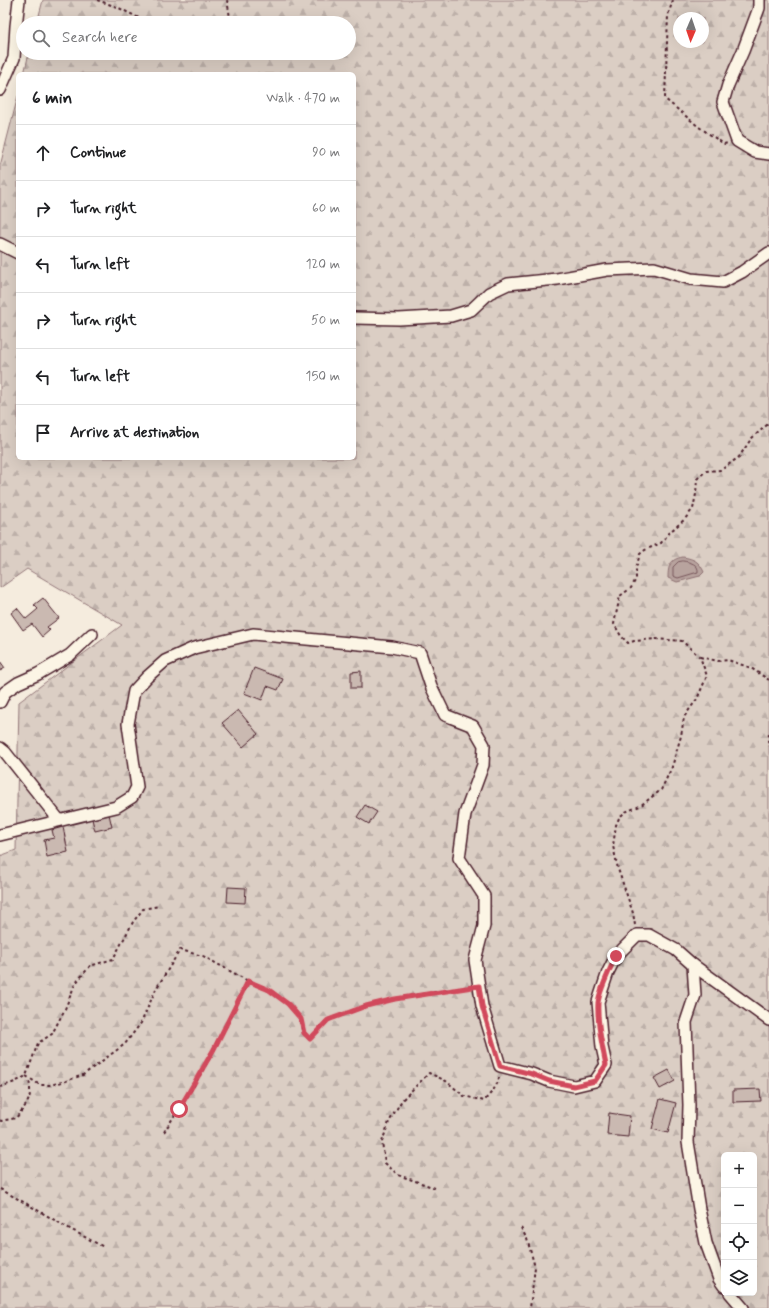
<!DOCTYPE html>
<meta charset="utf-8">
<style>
:root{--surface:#fff;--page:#f6f6f6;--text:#202124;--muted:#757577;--line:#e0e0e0}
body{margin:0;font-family:Mynerve,sans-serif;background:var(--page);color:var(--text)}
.controls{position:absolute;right:12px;bottom:12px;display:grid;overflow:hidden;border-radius:6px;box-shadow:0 4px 16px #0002}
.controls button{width:36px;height:36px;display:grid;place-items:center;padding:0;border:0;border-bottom:1px solid var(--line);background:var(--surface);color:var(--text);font:20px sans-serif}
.compass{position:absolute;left:673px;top:12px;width:36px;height:36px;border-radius:50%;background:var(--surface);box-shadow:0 4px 16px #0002;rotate:182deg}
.stop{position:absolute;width:12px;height:12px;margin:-9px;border:3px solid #d1495b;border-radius:50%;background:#fff}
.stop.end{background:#d1495b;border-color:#fff;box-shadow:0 1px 4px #0008}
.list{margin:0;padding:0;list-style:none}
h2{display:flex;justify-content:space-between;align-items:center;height:52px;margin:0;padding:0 16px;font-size:17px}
h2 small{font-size:13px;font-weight:400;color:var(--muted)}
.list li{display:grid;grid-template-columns:26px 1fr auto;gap:12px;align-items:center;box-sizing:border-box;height:56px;padding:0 16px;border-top:1px solid var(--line)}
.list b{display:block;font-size:15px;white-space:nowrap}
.list em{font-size:13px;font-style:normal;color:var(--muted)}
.icon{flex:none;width:22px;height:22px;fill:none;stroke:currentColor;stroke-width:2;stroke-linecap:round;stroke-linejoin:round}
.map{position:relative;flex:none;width:769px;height:1308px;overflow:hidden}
.search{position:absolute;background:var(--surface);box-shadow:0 4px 16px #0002;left:16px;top:16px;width:340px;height:44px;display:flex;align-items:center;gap:10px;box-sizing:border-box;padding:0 14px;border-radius:22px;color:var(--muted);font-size:15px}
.panel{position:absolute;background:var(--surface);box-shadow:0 4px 16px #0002;left:16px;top:72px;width:340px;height:388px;border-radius:6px}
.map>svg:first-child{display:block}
.forest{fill:url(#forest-firs);stroke:#927678;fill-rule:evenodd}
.water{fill:#b8a39e;stroke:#8c6e70}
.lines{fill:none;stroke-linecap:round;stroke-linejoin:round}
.shore{stroke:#765459;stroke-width:1}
.building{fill:#cab9b1;stroke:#4a1f2b}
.minor-casing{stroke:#4a1f2b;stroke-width:14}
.path{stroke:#4a1f2b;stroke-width:2;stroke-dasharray:3 3;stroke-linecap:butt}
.minor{stroke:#fcf5e5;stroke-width:11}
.route{stroke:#d1495b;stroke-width:5}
</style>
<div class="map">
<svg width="769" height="1308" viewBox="0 0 769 1308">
<defs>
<pattern id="forest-firs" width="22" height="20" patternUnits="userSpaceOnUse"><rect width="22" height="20" fill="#dbcec4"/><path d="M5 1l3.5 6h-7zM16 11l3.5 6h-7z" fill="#bdb0a9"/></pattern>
</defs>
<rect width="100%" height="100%" fill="#f5ecde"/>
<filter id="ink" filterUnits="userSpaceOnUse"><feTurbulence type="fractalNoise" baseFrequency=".025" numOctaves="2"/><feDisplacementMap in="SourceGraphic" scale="8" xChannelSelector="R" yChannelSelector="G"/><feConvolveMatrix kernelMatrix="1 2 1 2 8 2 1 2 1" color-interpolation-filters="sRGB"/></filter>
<g filter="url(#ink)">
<path class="forest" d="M43,0H769V1308H0V856L16,850L19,702L122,625L27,569L0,588V166L18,96V458H354V74H24L29,53H349V23H37ZM679,18H703V42H679ZM724,1155H754V1293H724Z"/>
<path class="water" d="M683,557C694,559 699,561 704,572L700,576L677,582L668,578C668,566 670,559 683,557Z"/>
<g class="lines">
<path class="shore" d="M683,561C690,562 699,564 698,572L678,578L673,576V567L678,562Z"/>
</g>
<g class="building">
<path d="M43,598L59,618L47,627L50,630L42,637L32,624L23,630L11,613L17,608L26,619L38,609L34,605Z"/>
<path d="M0,661L5,668L0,671Z"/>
<path d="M254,668L283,679L278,690L267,686L262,700L244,693Z"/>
<path d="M361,671V688H351V672Z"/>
<path d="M238,710L258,734L243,747L222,723Z"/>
<path d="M365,805L377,812L369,824L357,817Z"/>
<path d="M108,810L112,827L95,831L91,815Z"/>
<path d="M63,827L68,852L47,857L44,840L54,838L52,830Z"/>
<path d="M228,887L246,888L245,903L227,902Z"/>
<path d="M669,1070L675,1081L660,1089L654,1078Z"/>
<path d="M760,1089L761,1101L733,1102V1090Z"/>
<path d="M660,1099L676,1103L668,1133L652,1129Z"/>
<path d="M609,1113L630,1116L628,1137L607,1135Z"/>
</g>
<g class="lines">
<g class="minor-casing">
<g id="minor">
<path d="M759,0V8L743,51L728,85L723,102L737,141L755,152L769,154"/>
<path d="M0,90L14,58L16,26L19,0"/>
<path d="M0,244L18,253"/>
<path d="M354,318L399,319L451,316L471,310L489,293L508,284L557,279L607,270L654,268L691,279L723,282L742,272L769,253"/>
<path d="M0,702L5,692L18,683L38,674L70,655L92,634"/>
<path d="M0,748L5,752L59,820"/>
<path d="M0,835L116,807L132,797L137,787L128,724L134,691L147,677L165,661L194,648L253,634L392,647L420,653L431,686L445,715L473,726L484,745L483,765L465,814L459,858L484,896V926L475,960L482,1006L500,1066L532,1074L549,1081L574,1086L595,1081L606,1065L602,1047L598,1002L608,972L616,956L637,935H649L676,950L693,965L769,1020"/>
<path d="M693,965L695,995L686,1022L689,1105L688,1142L699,1209L706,1243L719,1279L724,1286"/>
<path d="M730,1293L743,1308"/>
</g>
</g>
<g class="path">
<path d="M97,0L117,7L149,23"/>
<path d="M227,0L231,23"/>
<path d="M673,0L668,15L665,99L699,127L724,144L728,143"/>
<path d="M700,657L718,661L728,660L751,668L769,680"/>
<path d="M769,734L768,740L769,746"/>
<path d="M635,925L633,913L618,869L613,846L616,825L619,818L625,812L640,806L661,790L672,767L681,736L684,717L697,699L707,676L700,657L682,641L656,639L634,641L628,643L621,636L614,624L620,596L631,588L636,579V568L640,554L645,550L661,543L671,531L684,520L693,509L696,494L697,479L706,471L721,470L739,457L751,439L769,423"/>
<path d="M26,1076L40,1085H50L66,1081L83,1075L125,1044L141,1023L156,989L180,950L203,956L248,981L269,990L288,1004L301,1019L304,1033L310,1039L328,1020L366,1006L395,999L470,987"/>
<path d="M0,1087L15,1082L26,1076L38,1043L52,1034L65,1009L75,984L90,966L113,959L133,922L143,909L159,906"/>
<path d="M0,1120L1,1121L16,1118C29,1101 32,1100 29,1079"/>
<path d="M164,1132L194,1085L214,1049L248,981"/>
<path d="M435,1188L398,1175L385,1163L382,1142L389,1122L402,1100L429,1073L446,1081L464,1096L484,1101C490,1094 498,1086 499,1077"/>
<path d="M0,1189C35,1208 68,1229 104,1247"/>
<path d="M521,1228L527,1239L535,1267L530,1308"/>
</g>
<use href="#minor" class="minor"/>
</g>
</g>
<g class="lines" filter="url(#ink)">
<path class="route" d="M179,1109L214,1049L248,981L269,990L288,1004L301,1019L304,1033L310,1039L328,1020L366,1006L395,999L479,986L482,1006L500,1066L532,1074L549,1081L574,1086L595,1081L606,1065C602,1045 597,1023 598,1003C599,991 611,967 616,956"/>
</g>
</svg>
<div class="controls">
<button>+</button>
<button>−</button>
<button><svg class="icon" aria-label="locate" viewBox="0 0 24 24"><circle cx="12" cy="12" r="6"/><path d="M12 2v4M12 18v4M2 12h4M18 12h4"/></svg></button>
<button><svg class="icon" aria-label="layers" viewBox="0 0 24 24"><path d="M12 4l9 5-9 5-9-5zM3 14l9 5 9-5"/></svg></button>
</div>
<svg class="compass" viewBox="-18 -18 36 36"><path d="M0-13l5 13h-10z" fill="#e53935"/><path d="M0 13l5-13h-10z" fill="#757577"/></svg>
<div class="stop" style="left:179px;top:1109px"></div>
<div class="stop end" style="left:616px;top:956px"></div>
<div class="search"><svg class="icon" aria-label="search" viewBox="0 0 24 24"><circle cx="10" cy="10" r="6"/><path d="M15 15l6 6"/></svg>Search here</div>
<section class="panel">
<h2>6 min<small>Walk · 470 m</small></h2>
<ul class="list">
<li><svg class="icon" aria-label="ahead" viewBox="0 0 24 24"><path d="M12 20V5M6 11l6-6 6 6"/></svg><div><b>Continue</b></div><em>90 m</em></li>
<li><svg class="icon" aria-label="right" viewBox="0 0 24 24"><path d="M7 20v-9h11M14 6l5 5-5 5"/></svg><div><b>Turn right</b></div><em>60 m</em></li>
<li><svg class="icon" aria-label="left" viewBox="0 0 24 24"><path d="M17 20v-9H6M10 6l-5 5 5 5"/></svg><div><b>Turn left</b></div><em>120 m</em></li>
<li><svg class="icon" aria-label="right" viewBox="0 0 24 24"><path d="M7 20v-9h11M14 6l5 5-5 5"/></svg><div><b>Turn right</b></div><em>50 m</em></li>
<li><svg class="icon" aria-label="left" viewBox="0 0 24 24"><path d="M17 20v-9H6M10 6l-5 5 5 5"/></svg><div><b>Turn left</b></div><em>150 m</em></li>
<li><svg class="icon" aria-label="arrive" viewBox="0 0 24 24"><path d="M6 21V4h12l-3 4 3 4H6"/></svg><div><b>Arrive at destination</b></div></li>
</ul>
</section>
</div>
